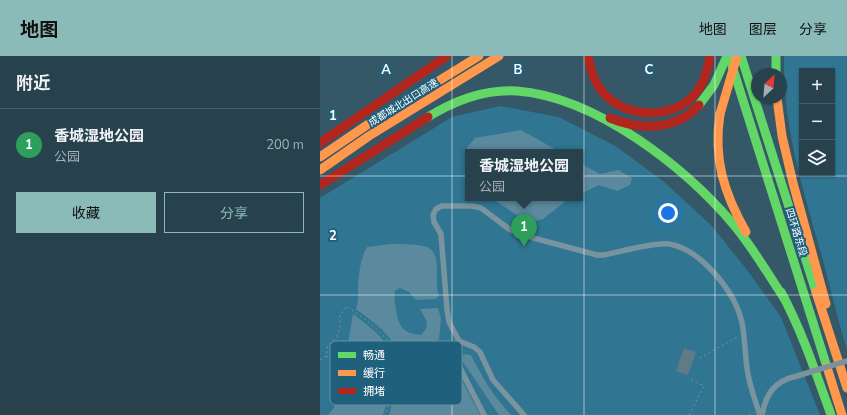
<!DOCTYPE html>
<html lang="zh">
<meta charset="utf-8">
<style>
:root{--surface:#27424d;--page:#334d57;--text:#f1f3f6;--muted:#a4b0b6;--line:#435b65;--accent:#8bbbb9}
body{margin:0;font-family:"Nunito Sans","Noto Sans SC",sans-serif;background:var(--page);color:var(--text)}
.controls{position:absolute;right:12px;top:12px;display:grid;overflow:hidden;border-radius:0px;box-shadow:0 1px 3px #0004}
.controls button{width:36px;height:36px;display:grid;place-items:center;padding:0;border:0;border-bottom:1px solid var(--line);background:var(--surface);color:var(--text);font:20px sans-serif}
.compass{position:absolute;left:431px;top:12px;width:36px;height:36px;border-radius:50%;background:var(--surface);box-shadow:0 1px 3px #0004;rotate:26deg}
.you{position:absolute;left:348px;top:157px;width:14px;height:14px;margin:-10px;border:3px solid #fff;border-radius:50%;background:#1a73e8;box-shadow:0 0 0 6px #1a73e833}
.badge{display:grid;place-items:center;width:26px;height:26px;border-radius:50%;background:var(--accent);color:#fff;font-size:13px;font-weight:700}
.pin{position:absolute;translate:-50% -33px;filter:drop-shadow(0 1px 2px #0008)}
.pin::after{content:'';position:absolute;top:21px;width:14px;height:12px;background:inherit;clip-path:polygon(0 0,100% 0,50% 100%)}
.popup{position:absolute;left:145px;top:93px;width:118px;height:52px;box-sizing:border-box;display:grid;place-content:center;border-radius:0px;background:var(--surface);filter:drop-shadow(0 1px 3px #0005);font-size:13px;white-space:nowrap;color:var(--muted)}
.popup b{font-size:15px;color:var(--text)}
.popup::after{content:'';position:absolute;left:50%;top:100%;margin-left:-8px;border:8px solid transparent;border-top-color:var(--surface)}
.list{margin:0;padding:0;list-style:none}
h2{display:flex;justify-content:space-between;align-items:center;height:52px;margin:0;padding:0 16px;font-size:17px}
h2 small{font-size:13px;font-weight:400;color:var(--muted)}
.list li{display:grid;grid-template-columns:26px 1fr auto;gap:12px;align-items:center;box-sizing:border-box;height:72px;padding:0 16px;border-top:1px solid var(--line)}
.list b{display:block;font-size:15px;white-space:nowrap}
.list p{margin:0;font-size:13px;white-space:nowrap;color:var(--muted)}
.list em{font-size:13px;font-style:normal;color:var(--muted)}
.actions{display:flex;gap:8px;padding:12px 16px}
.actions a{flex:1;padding:9px 0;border:1px solid var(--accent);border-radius:0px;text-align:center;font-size:14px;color:var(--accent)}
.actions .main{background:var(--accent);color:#111}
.icon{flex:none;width:22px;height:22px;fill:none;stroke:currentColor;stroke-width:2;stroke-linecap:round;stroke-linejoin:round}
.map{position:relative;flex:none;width:527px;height:359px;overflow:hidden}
header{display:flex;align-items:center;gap:24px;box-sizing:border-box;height:56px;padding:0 20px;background:var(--accent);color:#111}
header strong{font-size:19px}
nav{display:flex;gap:22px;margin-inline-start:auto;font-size:14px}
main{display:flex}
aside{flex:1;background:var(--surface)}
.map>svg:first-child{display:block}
.green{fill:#307692;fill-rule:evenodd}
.water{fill:#5b8a9e}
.building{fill:#617b86}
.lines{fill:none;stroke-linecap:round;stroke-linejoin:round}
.path{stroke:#79949e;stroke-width:1;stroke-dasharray:2 3;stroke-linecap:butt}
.street{stroke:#79949e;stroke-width:5.5}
.fast{stroke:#63d668;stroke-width:9}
.slow{stroke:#ff974d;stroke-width:9}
.jam{stroke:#b3261e;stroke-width:9}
.street-bridge{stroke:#79949e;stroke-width:5.5}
.slow-bridge{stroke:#ff974d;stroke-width:9}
.grid{fill:none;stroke:#fff;stroke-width:1;stroke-opacity:0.55}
.labels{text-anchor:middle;stroke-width:4;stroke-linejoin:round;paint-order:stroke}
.street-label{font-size:10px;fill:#fff;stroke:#1f617c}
.key{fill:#1f617c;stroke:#6290a3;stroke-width:1}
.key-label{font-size:11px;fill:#fff}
.grid-label{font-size:13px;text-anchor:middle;font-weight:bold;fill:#fff;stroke:#1f617c;stroke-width:4;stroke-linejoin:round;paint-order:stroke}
</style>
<header>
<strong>地图</strong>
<nav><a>地图</a><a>图层</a><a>分享</a></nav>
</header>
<main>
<aside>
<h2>附近<small></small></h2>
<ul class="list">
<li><span class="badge" style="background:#2e9e5b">1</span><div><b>香城湿地公园</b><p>公园</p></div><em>200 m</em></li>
</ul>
<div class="actions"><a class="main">收藏</a><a>分享</a></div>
</aside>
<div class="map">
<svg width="527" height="359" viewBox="0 0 527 359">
<rect width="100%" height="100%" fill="#345867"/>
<g class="green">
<path d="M464,0H527V294C517,262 510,229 501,197C482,130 463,70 464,0ZM482,15H512V117H482Z"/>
<path d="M180,50L239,61L297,91L344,126L391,169L427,214L461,261L500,359H0V142L132,61ZM148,96H260V142H148Z"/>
</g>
<g class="water">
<path d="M201,74L240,96H148V120L146,116L145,94L155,82Z"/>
<path d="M260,107L280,118L298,114L312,122L310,129L297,135L279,129L260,138Z"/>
<path d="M171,142H252L246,145L223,163L209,167Z"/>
<path d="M71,188C82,188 93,188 103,190C121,193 116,214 117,228C117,232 118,236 119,240L115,243L96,244L89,236L80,232L75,235C74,241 75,247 76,253C78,271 84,278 101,279L106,273L107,266L100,253L118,252L121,263L119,283C105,296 100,301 80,303C72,278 56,268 36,253C39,244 38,240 38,231C39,218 40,203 47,191Z"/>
<path d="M33,258C52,273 67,281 73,306H52L26,300Z"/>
<path d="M127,295L160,359H69L81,313C102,315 111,306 127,295Z"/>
<path d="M146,298L151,299C162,321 174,341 191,359H179L143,306L142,300Z"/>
<path d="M24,309L51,315L74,314L73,326L63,359H8L14,352Z"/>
</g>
<path class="building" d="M364,292L376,296L368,319L356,315Z"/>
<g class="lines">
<g class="path">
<path d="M6,300C43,308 85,321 116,291L130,292"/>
<path d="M380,302L419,280"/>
<path d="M0,304L6,300L8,290L17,280L20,272V259L27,250C45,264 78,284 77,310C76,327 70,343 65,359"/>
<path d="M369,359L384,330L370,323"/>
<path d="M429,359L435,356"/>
</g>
<g class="street">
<path d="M139,285L154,291L160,296L173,324L204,359"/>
<path d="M164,359L134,300V292L139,285L129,266L127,253L121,178L114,166L113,159L116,153L122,150H152L161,152L189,173L202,179L277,199H283C299,196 335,186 349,188C381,193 416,237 422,267C425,282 425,298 427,312C429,329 435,344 440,359"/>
<path d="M442,359C446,337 455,325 477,320"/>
</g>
<g class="fast">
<path d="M409,0L507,311"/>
<path d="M421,0L496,236"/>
<path d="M456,0V18"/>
<path d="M379,49L394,29L407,0"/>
<path d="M108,61C134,45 166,33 197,35C276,41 365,111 414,169C433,192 448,218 464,242"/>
<path d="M461,236C482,275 496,317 511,359"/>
</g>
<g class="slow">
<path d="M457,42L462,80L473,127L506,248"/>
<path d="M400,58C393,103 404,137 426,176"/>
<path d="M0,101L47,69L159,0"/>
<path d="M0,114L49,80L179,0"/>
<path d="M496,236L527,332"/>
<path d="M507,311L522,359"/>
</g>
<g class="jam">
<path d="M268,0C270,12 273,24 281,34C303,63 353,65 376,37C385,26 388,13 390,0"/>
<path d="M290,62C319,74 356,75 379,49"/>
<path d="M0,87L127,0"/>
<path d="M0,129L108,61"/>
</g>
<path class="street-bridge" d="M477,320L527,305"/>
<path class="slow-bridge" d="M400,58L417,0"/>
</g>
<path class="grid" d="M132,0V359M264,0V359M395,0V359M0,120H527M0,239H527"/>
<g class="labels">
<g class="street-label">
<text transform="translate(83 46) rotate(-32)" y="4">成都城北出口高速</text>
<text transform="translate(477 176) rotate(73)" y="4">四环路东段</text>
</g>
</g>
<rect x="10" y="285" width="132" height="64" rx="6" class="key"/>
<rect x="18" y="296" width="18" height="6" fill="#63d668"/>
<rect x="18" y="314" width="18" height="6" fill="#ff974d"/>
<rect x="18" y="332" width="18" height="6" fill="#b3261e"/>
<g class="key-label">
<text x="43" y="303">畅通</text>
<text x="43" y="321">缓行</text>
<text x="43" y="339">拥堵</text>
</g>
<g class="grid-label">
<text x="66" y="18">A</text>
<text x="198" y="18">B</text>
<text x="329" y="18">C</text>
<text x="13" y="64">1</text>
<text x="13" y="184">2</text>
</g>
</svg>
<div class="controls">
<button>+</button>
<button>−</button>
<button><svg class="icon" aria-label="layers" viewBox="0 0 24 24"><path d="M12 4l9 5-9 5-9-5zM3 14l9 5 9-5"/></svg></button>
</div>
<svg class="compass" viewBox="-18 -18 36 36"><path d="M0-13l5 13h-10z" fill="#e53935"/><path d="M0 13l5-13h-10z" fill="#a4b0b6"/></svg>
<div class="you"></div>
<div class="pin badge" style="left:204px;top:191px;background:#2e9e5b">1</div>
<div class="popup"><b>香城湿地公园</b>公园</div>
</div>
</main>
